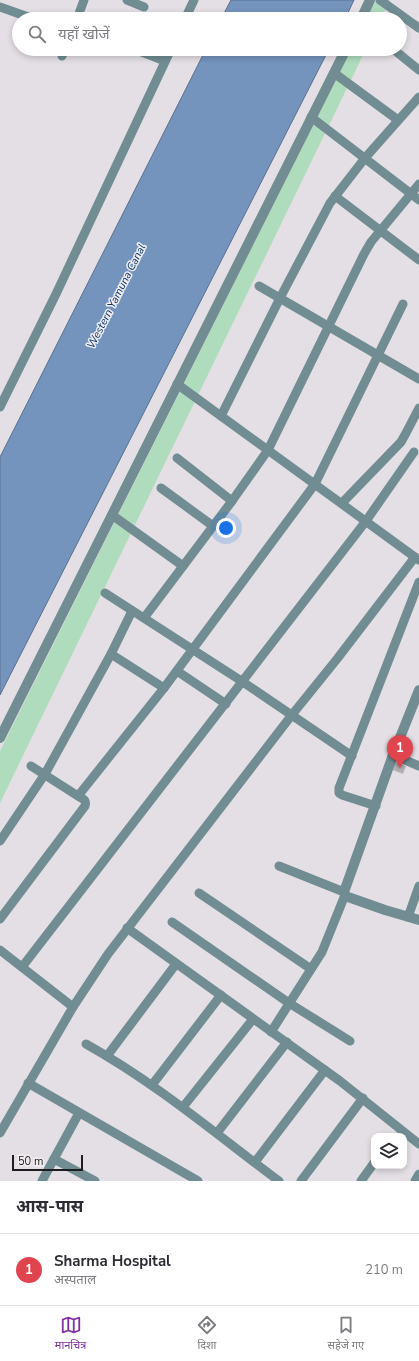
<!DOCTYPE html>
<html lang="hi">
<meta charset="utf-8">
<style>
:root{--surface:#fff;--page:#f2f2f3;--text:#2b2b33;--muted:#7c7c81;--line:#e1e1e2;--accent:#8431a0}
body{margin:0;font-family:"Nunito Sans","Noto Sans Devanagari",sans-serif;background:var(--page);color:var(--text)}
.controls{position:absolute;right:12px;bottom:12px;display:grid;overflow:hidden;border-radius:8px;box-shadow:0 2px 6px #0003}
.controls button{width:36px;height:36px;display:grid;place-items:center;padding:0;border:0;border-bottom:1px solid var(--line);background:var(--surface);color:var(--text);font:20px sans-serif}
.scale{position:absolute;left:12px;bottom:10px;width:71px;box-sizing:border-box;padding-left:4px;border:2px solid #1d1c1e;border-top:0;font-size:11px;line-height:14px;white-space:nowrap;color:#1d1c1e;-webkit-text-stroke:3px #f1edf1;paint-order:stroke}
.you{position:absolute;left:226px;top:528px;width:14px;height:14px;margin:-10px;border:3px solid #fff;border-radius:50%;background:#1a73e8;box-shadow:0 0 0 6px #1a73e833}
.badge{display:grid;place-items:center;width:26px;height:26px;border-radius:50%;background:var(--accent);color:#fff;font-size:13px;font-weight:700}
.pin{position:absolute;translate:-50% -33px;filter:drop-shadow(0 1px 2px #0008)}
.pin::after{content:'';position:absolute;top:21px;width:14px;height:12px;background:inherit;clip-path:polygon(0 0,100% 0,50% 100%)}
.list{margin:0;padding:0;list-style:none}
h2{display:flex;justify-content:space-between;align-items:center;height:52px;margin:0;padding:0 16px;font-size:17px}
h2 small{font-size:13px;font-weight:400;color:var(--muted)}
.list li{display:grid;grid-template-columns:26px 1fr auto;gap:12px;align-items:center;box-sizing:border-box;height:72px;padding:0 16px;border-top:1px solid var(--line)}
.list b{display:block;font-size:15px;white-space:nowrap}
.list p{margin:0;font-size:13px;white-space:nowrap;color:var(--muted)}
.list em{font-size:13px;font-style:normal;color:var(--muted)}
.icon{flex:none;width:22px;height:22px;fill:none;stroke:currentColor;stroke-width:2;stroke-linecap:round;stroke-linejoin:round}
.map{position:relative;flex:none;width:419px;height:1181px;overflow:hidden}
.search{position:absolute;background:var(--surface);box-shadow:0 2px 6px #0003;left:12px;right:12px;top:12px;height:44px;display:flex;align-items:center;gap:10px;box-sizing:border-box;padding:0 14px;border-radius:22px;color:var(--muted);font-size:15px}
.sheet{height:124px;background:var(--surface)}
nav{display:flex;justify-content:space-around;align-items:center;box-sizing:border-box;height:56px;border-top:1px solid var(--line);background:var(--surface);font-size:11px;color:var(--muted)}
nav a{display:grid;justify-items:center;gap:2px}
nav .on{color:var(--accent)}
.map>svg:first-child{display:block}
.green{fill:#b0dcbe}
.water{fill:#7494be;stroke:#5a708e}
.building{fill:#b7b3b7}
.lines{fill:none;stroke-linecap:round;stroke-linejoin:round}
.minor{stroke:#718d93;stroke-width:9}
.tertiary{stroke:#718d93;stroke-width:10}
.labels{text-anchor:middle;stroke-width:3;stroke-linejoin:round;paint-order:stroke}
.water-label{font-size:11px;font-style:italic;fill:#063569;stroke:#f1edf1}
</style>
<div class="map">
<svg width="419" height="1181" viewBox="0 0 419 1181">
<rect width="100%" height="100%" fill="#e3dfe4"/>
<g class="green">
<path d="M376,0H390L381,19H366Z"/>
<path d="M351,49H366L0,803V751Z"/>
</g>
<g class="water">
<path d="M231,0H354L345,19H221Z"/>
<path d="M206,49H329L0,695V457Z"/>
</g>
<path class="building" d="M393,762L406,766L403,774L390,769Z"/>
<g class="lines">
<g class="minor">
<path d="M127,0L144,7"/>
<path d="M380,0L419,28"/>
<path d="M0,7L34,19"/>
<path d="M77,19L84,0"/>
<path d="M185,19L194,0"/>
<path d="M134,49L165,61"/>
<path d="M393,49L419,70"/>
<path d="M62,56L65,49"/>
<path d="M334,73L398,120"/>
<path d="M311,117L419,200"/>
<path d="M335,196L419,260"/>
<path d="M259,286L419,379"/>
<path d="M177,384L419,560"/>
<path d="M0,407L56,294L171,49"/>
<path d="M221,416L280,298L330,203L365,158L419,97"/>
<path d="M177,458L232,501"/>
<path d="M161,488L213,526"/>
<path d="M342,503L401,442L406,433L419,408"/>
<path d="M112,515L183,566"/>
<path d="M105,593L243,682L352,756"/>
<path d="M144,618L232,501L268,450L364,254L371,242L419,184"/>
<path d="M111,654L164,688"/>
<path d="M177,671L226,704"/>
<path d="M393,755L419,766"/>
<path d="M78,796L164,688L315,484L403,304"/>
<path d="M376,806L342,795L339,793V788L419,582"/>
<path d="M0,841L45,774L111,654L132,611"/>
<path d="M279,866L344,892"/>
<path d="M199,893L311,969"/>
<path d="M408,917L419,886"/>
<path d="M0,919L85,806C87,800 83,799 78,796L31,766"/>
<path d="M172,922L289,1003L350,1041"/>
<path d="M127,928L340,1081L419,1144"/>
<path d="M0,950L73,1007"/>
<path d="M22,967L366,521L414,452"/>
<path d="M271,1032L322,952L345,895"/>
<path d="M86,1044C156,1083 216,1134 279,1181"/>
<path d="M107,1056L176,964"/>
<path d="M28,1083L198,1181"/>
<path d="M152,1085L221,995"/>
<path d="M183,1107L253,1019"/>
<path d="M0,1133L73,1007L108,954L291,716L337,659L415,557"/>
<path d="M217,1133L287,1042"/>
<path d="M54,1159L95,1181"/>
<path d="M255,1162L325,1070"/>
<path d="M42,1181L79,1113"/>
<path d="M301,1181L363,1098"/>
<path d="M361,1181L374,1163"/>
<path d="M415,1181L419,1174"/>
</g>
<g class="tertiary">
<path d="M361,19L370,0"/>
<path d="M419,690L393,755L344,892L345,895L348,897L385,910L419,920"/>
<path d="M0,738L346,49"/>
</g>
</g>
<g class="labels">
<g class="water-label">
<text transform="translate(116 296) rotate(-63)" y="4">Western Yamuna Canal</text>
</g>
</g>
</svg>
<div class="controls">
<button><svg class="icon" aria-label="layers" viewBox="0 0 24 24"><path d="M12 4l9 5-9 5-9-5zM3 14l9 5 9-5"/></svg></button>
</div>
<div class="scale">50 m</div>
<div class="you"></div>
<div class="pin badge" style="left:400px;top:768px;background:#e0444e">1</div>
<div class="search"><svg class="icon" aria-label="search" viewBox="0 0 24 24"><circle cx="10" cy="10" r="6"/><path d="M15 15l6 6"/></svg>यहाँ खोजें</div>
</div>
<section class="sheet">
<h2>आस-पास<small></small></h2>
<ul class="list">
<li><span class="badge" style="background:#e0444e">1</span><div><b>Sharma Hospital</b><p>अस्पताल</p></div><em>210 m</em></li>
</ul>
</section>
<nav>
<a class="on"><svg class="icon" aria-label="map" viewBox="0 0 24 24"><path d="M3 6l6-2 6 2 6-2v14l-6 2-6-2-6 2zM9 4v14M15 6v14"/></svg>मानचित्र</a>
<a><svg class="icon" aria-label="directions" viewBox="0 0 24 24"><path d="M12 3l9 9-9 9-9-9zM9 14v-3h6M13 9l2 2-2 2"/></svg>दिशा</a>
<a><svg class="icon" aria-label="saved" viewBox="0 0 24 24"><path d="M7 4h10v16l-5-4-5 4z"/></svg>सहेजे गए</a>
</nav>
